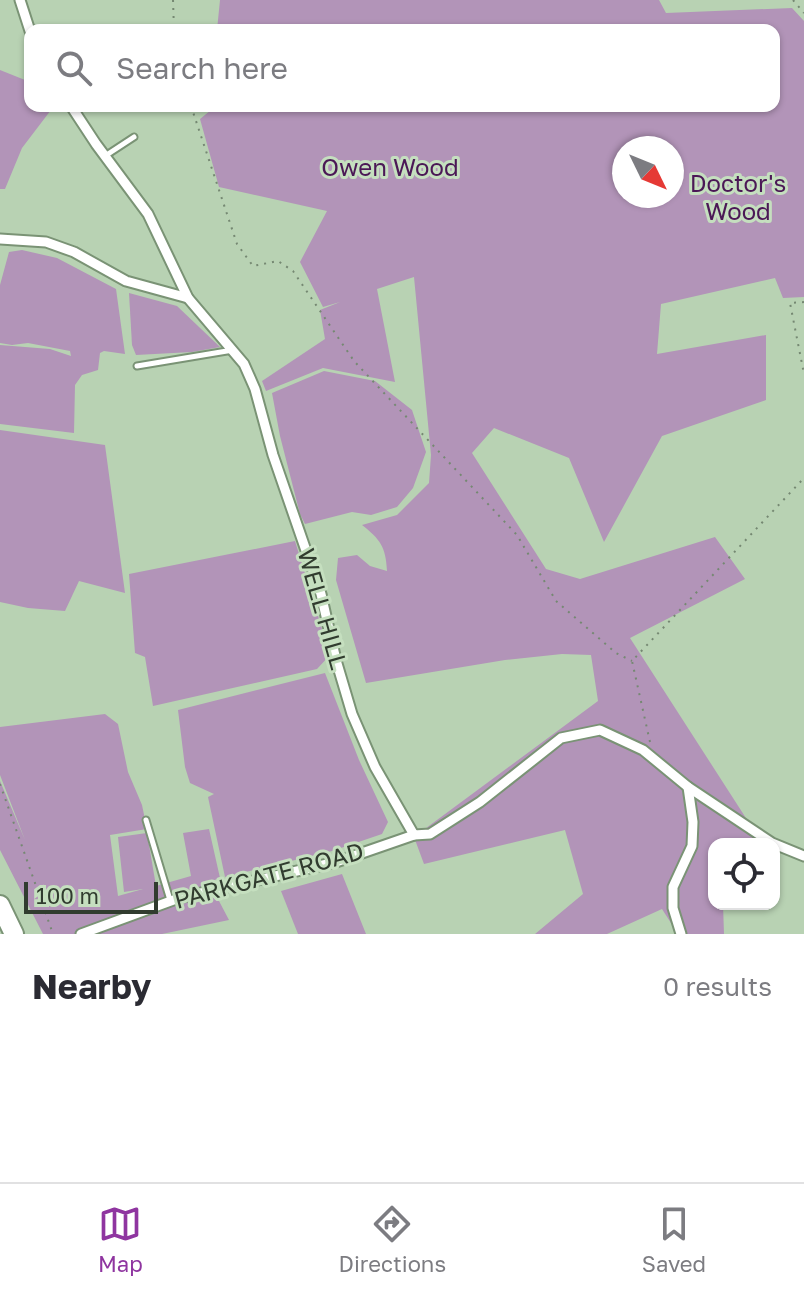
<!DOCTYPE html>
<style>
:root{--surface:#fff;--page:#f7f7f7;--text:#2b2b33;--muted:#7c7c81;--line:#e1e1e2;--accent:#8f35a0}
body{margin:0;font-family:"Golos Text",sans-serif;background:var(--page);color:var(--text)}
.controls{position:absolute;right:24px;bottom:24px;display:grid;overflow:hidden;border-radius:16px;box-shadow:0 2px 6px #0004}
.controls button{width:72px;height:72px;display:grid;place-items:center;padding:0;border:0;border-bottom:2px solid var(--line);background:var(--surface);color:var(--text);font:40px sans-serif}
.compass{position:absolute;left:612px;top:136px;width:72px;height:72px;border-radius:50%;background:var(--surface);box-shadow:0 2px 6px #0004;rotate:133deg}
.scale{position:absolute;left:24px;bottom:20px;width:134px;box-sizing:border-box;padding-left:8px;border:4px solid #313c2f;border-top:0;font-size:22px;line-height:28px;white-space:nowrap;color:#313c2f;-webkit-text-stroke:6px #c5dfbf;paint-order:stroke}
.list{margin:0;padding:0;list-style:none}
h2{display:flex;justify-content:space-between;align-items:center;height:104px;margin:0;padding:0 32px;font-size:34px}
h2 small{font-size:26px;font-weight:400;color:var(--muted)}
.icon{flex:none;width:44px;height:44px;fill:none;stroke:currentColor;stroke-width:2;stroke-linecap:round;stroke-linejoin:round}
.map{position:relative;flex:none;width:804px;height:934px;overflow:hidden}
.search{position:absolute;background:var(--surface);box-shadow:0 2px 6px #0004;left:24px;right:24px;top:24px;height:88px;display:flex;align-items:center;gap:20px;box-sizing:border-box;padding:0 28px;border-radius:16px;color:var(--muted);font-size:30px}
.sheet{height:248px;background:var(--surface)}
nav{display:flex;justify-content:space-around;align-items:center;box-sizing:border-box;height:112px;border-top:2px solid var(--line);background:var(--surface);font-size:22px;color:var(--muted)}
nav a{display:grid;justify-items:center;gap:4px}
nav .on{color:var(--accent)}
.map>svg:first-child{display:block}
.green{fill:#b294b8;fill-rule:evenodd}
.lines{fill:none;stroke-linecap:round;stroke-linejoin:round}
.lane-casing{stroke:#7a9375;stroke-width:9}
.street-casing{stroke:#7a9375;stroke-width:13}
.highway-casing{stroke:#7a9375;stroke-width:22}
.path{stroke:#758872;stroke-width:2;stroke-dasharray:2 6;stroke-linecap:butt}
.lane{stroke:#fff;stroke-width:5}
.street{stroke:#fff;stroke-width:9}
.highway{stroke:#fff;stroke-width:18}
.labels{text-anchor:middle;stroke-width:6;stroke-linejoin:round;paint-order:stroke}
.park-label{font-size:24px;fill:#4b1856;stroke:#c5dfbf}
.street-label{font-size:24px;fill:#313c2f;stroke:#c5dfbf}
</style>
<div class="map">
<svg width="804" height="934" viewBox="0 0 804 934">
<rect width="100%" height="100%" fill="#b8d2b3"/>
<g class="green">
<path d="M220,0H659L666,13L792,8L804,21V297L783,298L775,278L661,304L657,354L766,335V400L662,436L604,542L569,458L494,428L472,453L546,569L580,579L715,537L745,579L630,638L762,843L714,844V904H723L724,934H678L662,909L607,934H535L583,894L565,830L424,864L414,837L598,701L591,655L562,654L505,660L366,683L336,580L338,558L357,555L370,566L387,571C386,547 380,539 362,525L397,515L429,483L431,455L414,277L377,289L395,382L323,368L266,391L262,381L325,339L320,310L340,302L323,307L300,262L327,211L219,187L200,119L216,106H774V30H217ZM624,148H672V196H624Z"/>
<path d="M0,70L30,82V106H54L22,148L5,189H0Z"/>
<path d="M22,250L57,258L116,289L125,354L104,351L100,353L98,370L82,375L75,385L74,433L0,424V345L50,349L71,356L70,351L28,343L12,345L0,343V285L9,252Z"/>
<path d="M129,293L177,306L220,347L192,352L136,355L132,345Z"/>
<path d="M324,371L375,381L412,410L426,452L413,488L397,507L371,515L352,512L305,524L300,514L280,436L272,393Z"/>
<path d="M0,430L105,445L125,593L79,581L65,611L28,608L0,602Z"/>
<path d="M295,541L330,655L317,669L153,706L145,657L135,653L129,574Z"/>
<path d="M325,673L359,760L388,822L382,834L332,851L225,877L208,797L214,794L190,783L185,767L178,710Z"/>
<path d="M105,714L118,724L128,772L142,805L147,829L110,835L118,896L143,889L124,892L118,837L147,833L156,886L191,876L183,833L209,829L220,878L209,882L229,920L162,934H43L0,850V781L25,840L0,775V727Z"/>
<path d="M342,874L366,934H298L281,891Z"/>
</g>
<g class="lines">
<g class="lane-casing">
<g id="lane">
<path d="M105,156L134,137"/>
<path d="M137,366L233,350"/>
<path d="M146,820L170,900"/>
</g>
</g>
<g class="street-casing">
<g id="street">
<path d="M20,0L30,31"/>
<path d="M71,106L96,144L148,214L188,298L244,364L255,389L273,455L321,594L336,660L352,714L375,767L414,835L430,834L480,802L561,738L600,730L643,750L688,787L772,843L804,856"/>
<path d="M0,239L46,242L74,252L126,281L188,298"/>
<path d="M81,934L179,898L336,862L414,835"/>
<path d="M681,934L673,908V887L692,846L693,822L688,787"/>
</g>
</g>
<g class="highway-casing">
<path id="highway" d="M0,905L14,934"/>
</g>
<g class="path">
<path d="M173,0L174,30"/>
<path d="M793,0L804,13"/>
<path d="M191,106L237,244L253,266L278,261L293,271L354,361L517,535L556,601L616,653L632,661"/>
<path d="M804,302L790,303L804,374"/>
<path d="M650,742L632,661L804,478"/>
<path d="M0,784L53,934"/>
</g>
<use href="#lane" class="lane"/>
<use href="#street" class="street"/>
<use href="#highway" class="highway"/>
</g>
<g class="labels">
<g class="park-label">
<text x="390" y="176">Owen Wood</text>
<text x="738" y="192">Doctor's<tspan x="738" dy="28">Wood</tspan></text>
</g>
<g class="street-label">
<text transform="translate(322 609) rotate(74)" y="8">WELL HILL</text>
<text transform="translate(269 876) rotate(-15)" y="8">PARKGATE ROAD</text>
</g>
</g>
</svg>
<div class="controls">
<button><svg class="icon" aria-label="locate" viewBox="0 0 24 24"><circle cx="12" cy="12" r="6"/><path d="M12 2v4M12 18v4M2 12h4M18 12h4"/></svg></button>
</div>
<svg class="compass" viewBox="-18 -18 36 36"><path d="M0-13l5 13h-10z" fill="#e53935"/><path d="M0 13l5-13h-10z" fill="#7c7c81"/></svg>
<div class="scale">100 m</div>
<div class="search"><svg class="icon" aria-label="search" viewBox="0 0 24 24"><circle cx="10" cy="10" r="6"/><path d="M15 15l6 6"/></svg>Search here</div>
</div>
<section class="sheet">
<h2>Nearby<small>0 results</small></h2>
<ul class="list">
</ul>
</section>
<nav>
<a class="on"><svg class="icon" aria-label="map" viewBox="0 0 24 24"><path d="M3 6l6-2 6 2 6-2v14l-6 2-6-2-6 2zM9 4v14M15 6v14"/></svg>Map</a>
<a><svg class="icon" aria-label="directions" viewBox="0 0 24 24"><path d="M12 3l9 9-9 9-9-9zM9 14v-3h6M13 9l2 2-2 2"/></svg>Directions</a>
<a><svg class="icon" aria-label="saved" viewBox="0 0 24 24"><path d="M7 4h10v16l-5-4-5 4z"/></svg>Saved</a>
</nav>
